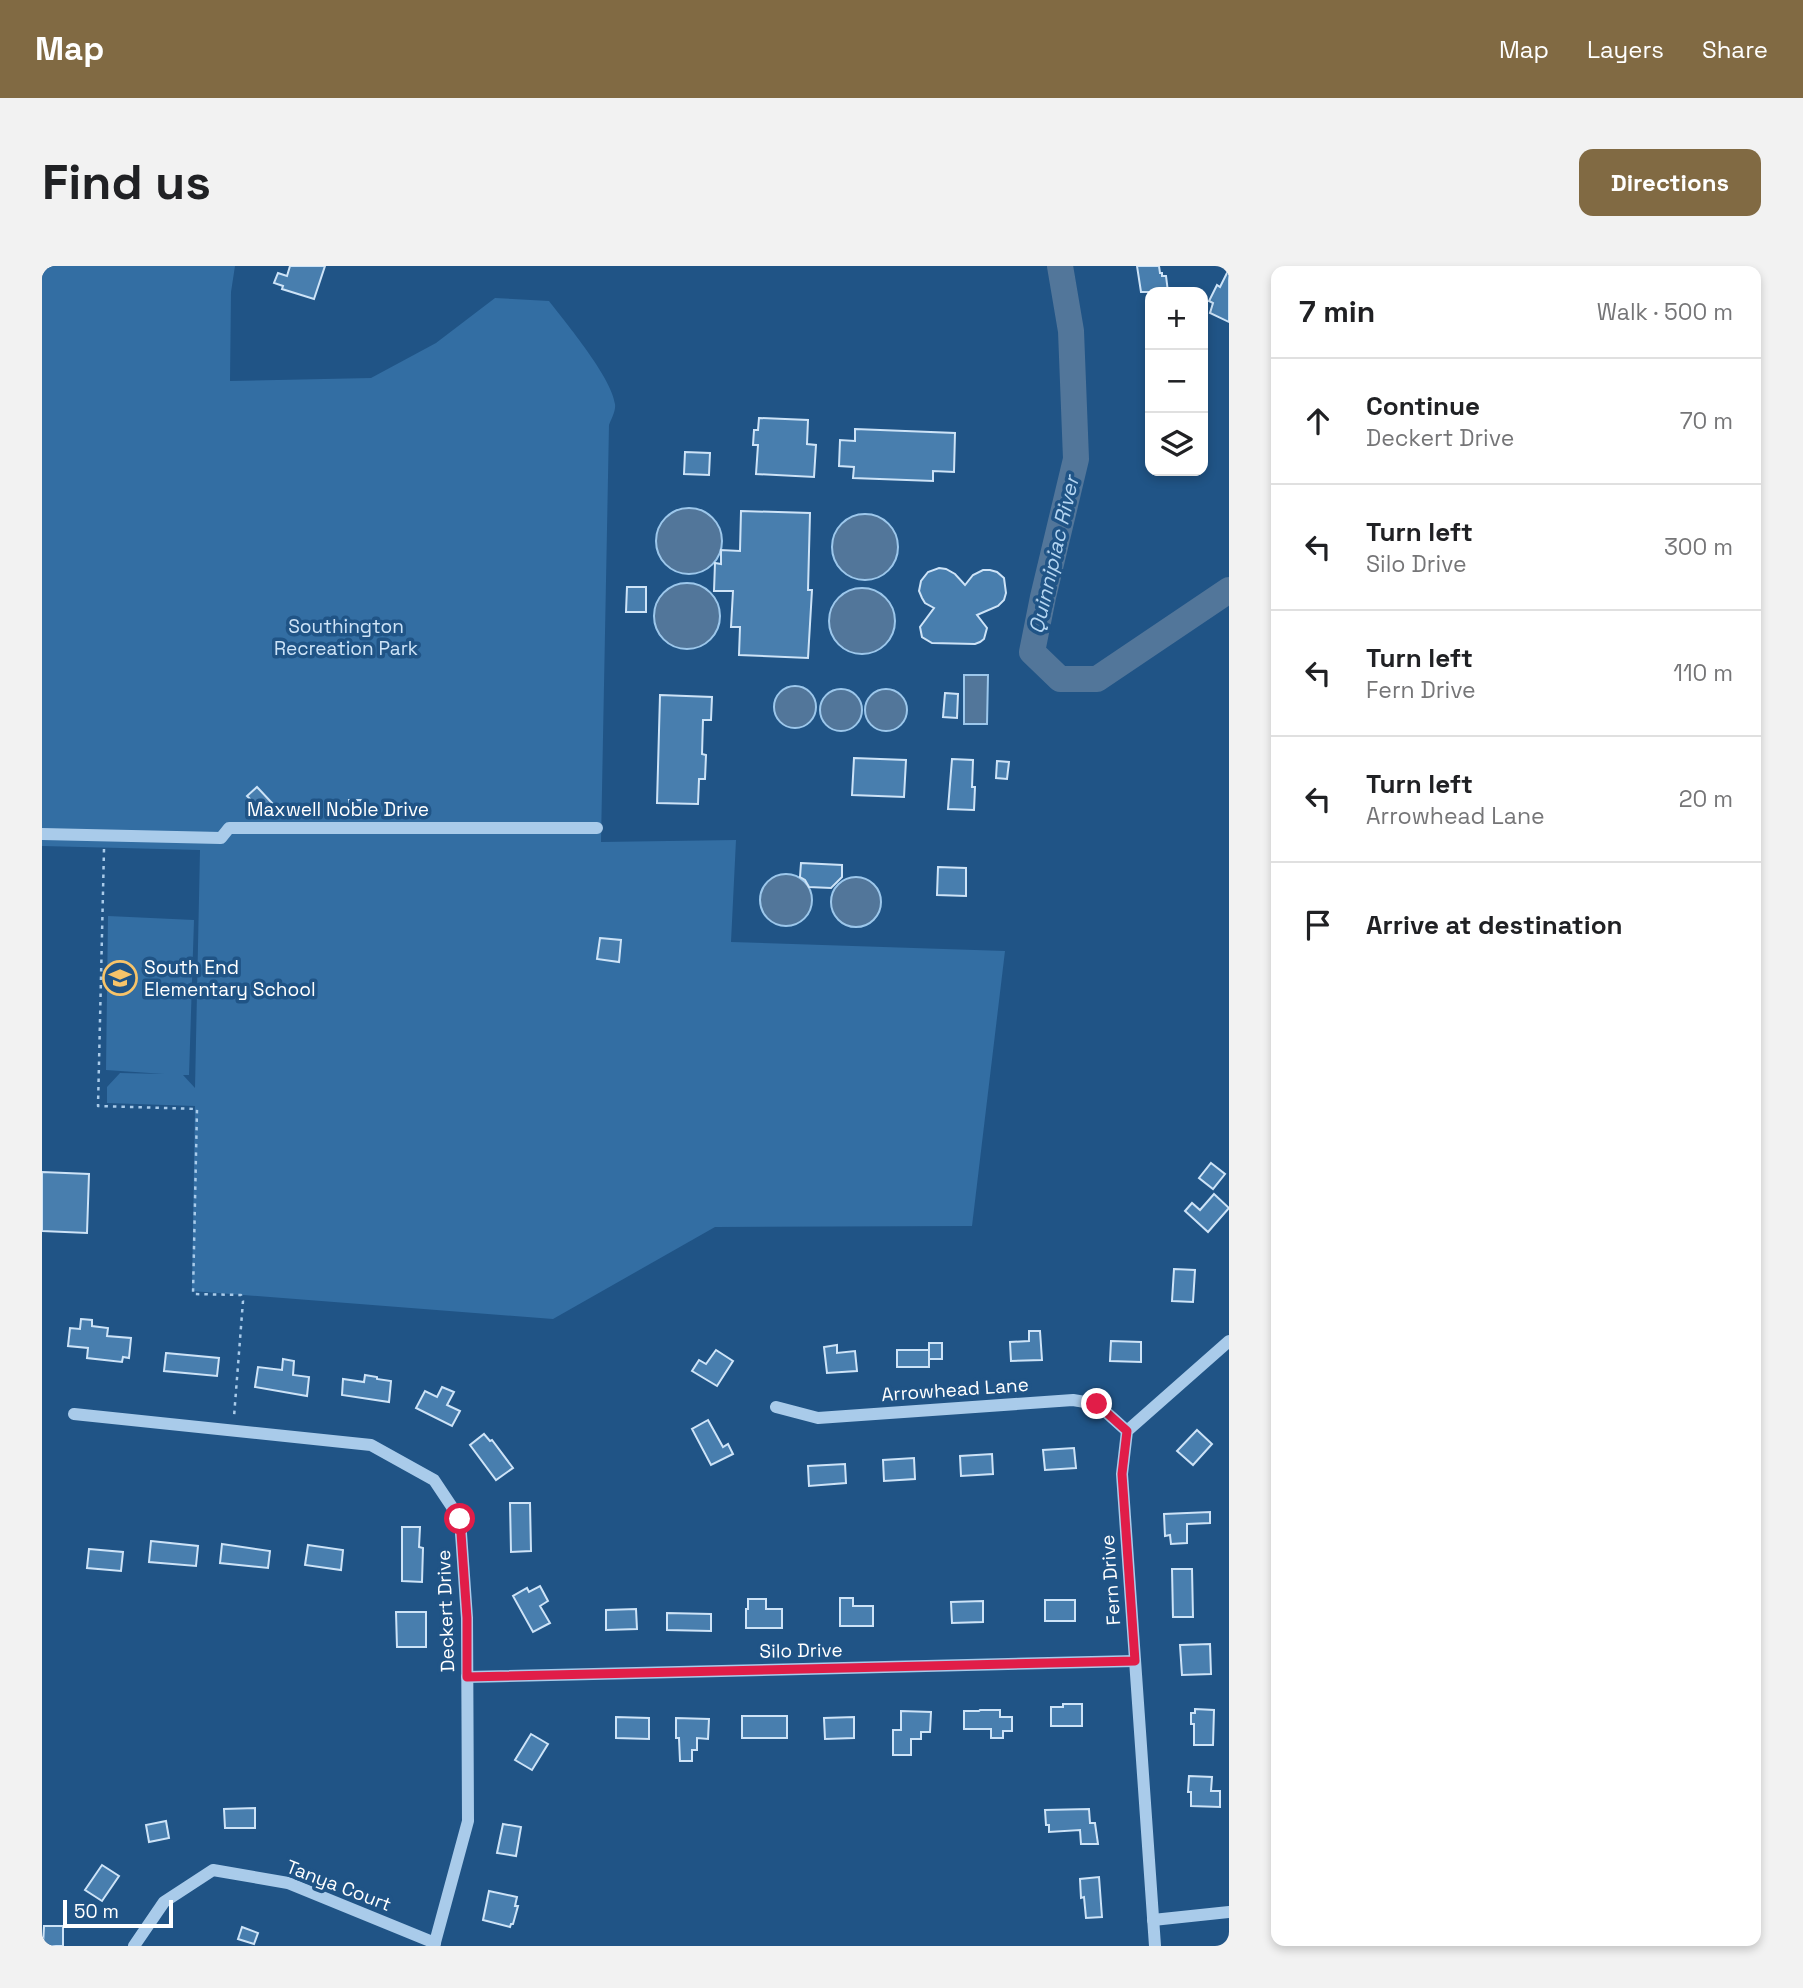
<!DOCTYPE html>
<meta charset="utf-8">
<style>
:root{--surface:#fff;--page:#f2f2f2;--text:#202124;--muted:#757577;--line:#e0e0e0;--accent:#816a43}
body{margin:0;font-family:"Space Grotesk",sans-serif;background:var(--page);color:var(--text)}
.controls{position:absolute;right:21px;top:21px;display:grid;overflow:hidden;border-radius:14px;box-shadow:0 4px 10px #0003}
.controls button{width:63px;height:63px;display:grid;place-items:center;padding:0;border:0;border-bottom:2px solid var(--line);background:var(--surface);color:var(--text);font:35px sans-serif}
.scale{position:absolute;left:21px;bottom:18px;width:110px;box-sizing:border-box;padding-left:7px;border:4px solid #fff;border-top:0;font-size:19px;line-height:24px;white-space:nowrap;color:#fff;-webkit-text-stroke:5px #205486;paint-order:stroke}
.stop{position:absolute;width:21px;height:21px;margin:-16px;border:5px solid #e11d48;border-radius:50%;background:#fff}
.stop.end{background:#e11d48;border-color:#fff;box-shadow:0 2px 7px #0008}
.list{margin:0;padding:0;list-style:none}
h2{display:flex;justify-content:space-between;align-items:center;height:91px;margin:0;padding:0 28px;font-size:30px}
h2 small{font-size:23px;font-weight:400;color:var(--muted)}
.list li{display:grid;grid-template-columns:46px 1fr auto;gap:21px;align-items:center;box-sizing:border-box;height:126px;padding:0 28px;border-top:2px solid var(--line)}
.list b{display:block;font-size:26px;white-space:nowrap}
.list p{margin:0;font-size:23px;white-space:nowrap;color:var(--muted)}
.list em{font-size:23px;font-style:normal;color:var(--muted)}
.icon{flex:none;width:38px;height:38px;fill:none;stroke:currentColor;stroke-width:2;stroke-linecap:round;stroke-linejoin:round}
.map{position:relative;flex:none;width:1187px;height:1680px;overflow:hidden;border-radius:14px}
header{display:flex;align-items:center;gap:42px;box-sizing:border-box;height:98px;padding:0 35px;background:var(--accent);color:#fff}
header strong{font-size:33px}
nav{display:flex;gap:38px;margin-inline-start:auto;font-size:24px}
.intro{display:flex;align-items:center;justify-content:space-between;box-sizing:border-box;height:168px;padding:0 42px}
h1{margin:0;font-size:49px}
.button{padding:18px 32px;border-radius:14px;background:var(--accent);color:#fff;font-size:24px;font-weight:700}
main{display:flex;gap:42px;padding:0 42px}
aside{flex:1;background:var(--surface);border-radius:14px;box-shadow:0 4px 10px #0003}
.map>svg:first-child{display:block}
.green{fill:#336ea3}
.water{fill:#52769a;stroke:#9cc7eb;stroke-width:2}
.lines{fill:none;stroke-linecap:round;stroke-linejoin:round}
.river{stroke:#52769a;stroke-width:26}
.building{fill:#487eae;stroke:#cde3f7;stroke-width:2}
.path{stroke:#a9cbea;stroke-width:2.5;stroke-dasharray:3.5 5;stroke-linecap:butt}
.minor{stroke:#a9cbea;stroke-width:12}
.route{stroke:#e11d48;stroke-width:9}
.labels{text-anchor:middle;stroke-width:7;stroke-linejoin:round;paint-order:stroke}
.park-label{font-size:19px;fill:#cde3f7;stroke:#205486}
.street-label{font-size:19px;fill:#fff;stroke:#205486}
.poi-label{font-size:19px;fill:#fff;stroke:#205486;text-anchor:start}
.water-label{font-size:21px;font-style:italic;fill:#b4d5f1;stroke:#205486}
</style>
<header>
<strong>Map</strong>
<nav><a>Map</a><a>Layers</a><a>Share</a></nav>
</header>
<div class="intro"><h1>Find us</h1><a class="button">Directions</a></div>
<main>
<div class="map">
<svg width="1187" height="1680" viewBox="0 0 1187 1680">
<rect width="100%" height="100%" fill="#205486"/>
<path class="green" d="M0,0H193L189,26L188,115L329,112L394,77L453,32L507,35C524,57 570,112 573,138C574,145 569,153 567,159L559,576L694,574L689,676L963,685L930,960L673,961L511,1053L150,1025L153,840L65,837V821L78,807L122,808L64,804L66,650L152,654L147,809H141L153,822L158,584L0,580Z"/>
<g class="water">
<circle cx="647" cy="275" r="33"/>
<circle cx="823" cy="281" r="33"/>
<circle cx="645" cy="350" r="33"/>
<circle cx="820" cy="355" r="33"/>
<path d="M922,409H946L945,458H922Z"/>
<circle cx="753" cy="441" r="21"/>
<circle cx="844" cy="444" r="21"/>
<circle cx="799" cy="444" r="21"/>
<circle cx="744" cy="634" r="26"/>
<circle cx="814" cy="636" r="25"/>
</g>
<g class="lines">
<path class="river" d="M1018,0L1029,65L1034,193L1001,331L990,386L1018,413H1055L1187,324"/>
</g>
<g class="building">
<path d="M248,0H283L272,33L240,23L241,20L232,17L236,7L245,10Z"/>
<path d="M1095,0H1117L1118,7H1120V10H1124L1126,26H1099Z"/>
<path d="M1187,3V56L1168,47L1171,37L1167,35L1175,19L1178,21Z"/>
<path d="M717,152L766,154L765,178L774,179L772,211L714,208L716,179H711L712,164H716Z"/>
<path d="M813,163L913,167L912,206L891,205V215L811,212L812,201L797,200L798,174L813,175Z"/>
<path d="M643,186L668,187L667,209L642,208Z"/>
<path d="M699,245L768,247L766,324H770L766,392L697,389L698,361H689L691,325H672L673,297L679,298V284L698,285Z"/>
<path d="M897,302L904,303L913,308L923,319L931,309L941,304H948L955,306L962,312L964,327L962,334L956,340L935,349L945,362L942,373L938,376L933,378L890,377L880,371L878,361L892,342L883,337L880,332L877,325L879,315L886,306Z"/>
<path d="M585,321H604V346H584Z"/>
<path d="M903,427L916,428L915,452L901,451Z"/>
<path d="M618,429L670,431L669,454H661L660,488L664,489L663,513H657L656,538L615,537Z"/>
<path d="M812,492L864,494L862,531L810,529Z"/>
<path d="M910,493L931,494L930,521H933L932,544L906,543Z"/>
<path d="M955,495L967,496L965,513L954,512Z"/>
<path d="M215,521L230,537L221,546L205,530Z"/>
<path d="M307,534H323V546H308Z"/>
<path d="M759,597L800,599V611L789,622L767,621L763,614L758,611Z"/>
<path d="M896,601L924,602V630L895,629Z"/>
<path d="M558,672L579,674L577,696L555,693Z"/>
<path d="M1169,897L1183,908L1171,923L1157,912Z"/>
<path d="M0,906L47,908L45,967L0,965Z"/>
<path d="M1172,928L1187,942L1166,966L1143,945L1150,937L1158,944Z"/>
<path d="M1132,1003L1153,1004L1151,1036L1130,1035Z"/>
<path d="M39,1053L50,1054V1060L66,1062L65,1070L89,1072L87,1092L81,1091L80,1096L45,1092L46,1082L26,1080L28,1062L38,1063Z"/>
<path d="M987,1065H998L1000,1094L969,1095L968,1076L987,1075Z"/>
<path d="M1069,1075L1099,1076V1096L1068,1095Z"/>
<rect x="887" y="1077" width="13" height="16"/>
<path d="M795,1079V1087L813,1085L815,1105L785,1107L782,1081Z"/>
<path d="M674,1084L691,1095L675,1120L650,1105L657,1094L664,1098Z"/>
<rect x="855" y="1084" width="32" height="17"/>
<path d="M124,1087L177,1092L175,1110L122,1105Z"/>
<path d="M241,1093L252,1095L251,1109L267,1111L265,1130L213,1121L216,1101L240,1104Z"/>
<path d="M323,1109L335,1111V1113L349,1115L347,1136L300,1129L301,1113L322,1116Z"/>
<path d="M400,1121L412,1126L405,1139L418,1145L410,1160L374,1142L383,1125L395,1131Z"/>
<path d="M666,1154L681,1181L686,1178L691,1188L669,1199L650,1163Z"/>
<path d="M1155,1164L1170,1178L1151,1199L1135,1185Z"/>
<path d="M442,1168L448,1175L450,1174L471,1202L454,1214L428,1179Z"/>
<path d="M1032,1182L1034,1202L1003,1204L1001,1184Z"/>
<path d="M950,1188L951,1208L919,1210L918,1190Z"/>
<path d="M872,1192L873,1213L842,1215L841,1194Z"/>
<path d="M803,1198L804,1217L767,1220L766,1200Z"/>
<path d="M468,1237H488L489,1285L469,1286Z"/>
<path d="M1168,1246V1257L1145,1258V1277L1129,1278L1128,1269L1123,1270L1122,1248Z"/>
<path d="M360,1261H378L377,1281L381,1282L380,1316L360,1315Z"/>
<path d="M109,1275L156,1280L154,1300L107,1296Z"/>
<path d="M180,1278L228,1285L226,1302L178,1297Z"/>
<path d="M266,1279L301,1284L299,1304L263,1299Z"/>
<path d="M47,1283L81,1286L79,1305L45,1302Z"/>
<path d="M1130,1303H1150L1151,1351H1131Z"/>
<path d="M498,1320L506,1335L498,1340L508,1357L491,1366L471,1330L485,1322L487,1326Z"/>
<path d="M798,1332H811V1340H831V1360H798Z"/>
<path d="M706,1333H724V1343H740V1362H704V1343H706Z"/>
<rect x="1003" y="1334" width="30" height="21"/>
<path d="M941,1335V1356L910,1357L909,1336Z"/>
<path d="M594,1343L595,1363L564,1364V1344Z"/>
<path d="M354,1346H384V1381H355Z"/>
<path d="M625,1347L669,1348V1365L625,1364Z"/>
<path d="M1168,1378L1169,1408L1140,1409L1138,1379Z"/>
<path d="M1021,1438H1040V1460H1009V1441H1021Z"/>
<path d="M1153,1443L1172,1444L1171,1479H1152V1458H1149V1447H1153Z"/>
<path d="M938,1444H958V1451H970V1465H961V1472H949V1463H922V1445H937Z"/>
<path d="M859,1445L889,1446L888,1466H879V1473H869V1489H851V1464H859Z"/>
<rect x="700" y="1450" width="45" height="22"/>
<path d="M574,1451L607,1452V1473L574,1472Z"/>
<path d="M812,1451V1472L783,1473L782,1452Z"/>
<path d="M634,1452L667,1453L666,1473L655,1472V1484H650V1495H638L637,1472H634Z"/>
<path d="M489,1468L506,1478L490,1504L473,1494Z"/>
<path d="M1147,1510L1170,1511L1169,1525H1178V1541L1149,1540V1526H1146Z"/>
<path d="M213,1542V1562H183L182,1543Z"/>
<path d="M1047,1543L1048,1557H1053L1056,1578H1039L1038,1564L1007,1566V1559H1004L1003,1544Z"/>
<path d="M124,1555L127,1572L107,1576L104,1559Z"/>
<path d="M461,1558L479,1561L474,1590L455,1587Z"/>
<path d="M60,1599L77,1610L60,1635L43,1624Z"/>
<path d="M1057,1611L1060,1651L1044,1652L1042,1631L1039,1632L1038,1613Z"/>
<path d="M447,1625L475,1631L473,1640H476L471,1658H469L468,1661L441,1654Z"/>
<path d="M2,1660H21V1680H1Z"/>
<path d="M200,1661L216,1667L212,1678L196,1673Z"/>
</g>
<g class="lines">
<path class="path" d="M62,583L56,840L155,843L151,1028L199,1029L201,1035L192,1151"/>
<g class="minor">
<path d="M0,568L179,572L187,562H555"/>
<path d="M734,1141L776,1152L1031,1134L1055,1138L1085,1165"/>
<path d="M32,1148L329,1179L392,1214L418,1253L425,1352L426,1555L392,1680"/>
<path d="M425,1411L1093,1395"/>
<path d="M1111,1654L1187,1646"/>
<path d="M92,1680L122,1636L171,1604L246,1617L393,1677"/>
<path d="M1113,1680L1080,1208L1085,1165L1187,1075"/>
</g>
</g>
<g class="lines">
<path class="route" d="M418,1253L425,1352V1411L1093,1395L1080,1208L1085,1165L1055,1138"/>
</g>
<defs>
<g id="school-ring" transform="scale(1.75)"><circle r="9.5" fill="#205486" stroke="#f8c469" stroke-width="1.5"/><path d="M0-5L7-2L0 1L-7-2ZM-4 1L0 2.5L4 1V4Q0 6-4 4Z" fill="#f8c469"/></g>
</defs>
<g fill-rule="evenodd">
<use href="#school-ring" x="78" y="712"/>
</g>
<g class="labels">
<g class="park-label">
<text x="304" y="367">Southington<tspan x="304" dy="22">Recreation Park</tspan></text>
</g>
<g class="street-label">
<text x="296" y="550">Maxwell Noble Drive</text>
<text transform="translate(913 1123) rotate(-4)" y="7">Arrowhead Lane</text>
<text transform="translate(1068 1314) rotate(-94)" y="7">Fern Drive</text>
<text transform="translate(403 1345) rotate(-92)" y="7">Deckert Drive</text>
<text transform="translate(759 1384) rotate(-1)" y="7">Silo Drive</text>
<text transform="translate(297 1619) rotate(21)" y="7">Tanya Court</text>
</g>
<g class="poi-label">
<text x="102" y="708">South End<tspan x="102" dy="22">Elementary School</tspan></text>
</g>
<g class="water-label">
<text transform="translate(1012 289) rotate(-77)" y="7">Quinnipiac River</text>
</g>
</g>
</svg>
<div class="controls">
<button>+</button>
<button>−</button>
<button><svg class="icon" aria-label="layers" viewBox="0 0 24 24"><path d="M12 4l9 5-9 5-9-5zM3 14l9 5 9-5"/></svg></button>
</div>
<div class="scale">50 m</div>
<div class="stop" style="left:418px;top:1253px"></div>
<div class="stop end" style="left:1055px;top:1138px"></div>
</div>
<aside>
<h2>7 min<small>Walk · 500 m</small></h2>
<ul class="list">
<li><svg class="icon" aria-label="ahead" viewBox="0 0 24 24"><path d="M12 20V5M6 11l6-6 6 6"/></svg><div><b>Continue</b><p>Deckert Drive</p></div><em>70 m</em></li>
<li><svg class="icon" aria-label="left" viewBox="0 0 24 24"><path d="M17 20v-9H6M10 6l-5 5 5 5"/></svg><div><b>Turn left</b><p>Silo Drive</p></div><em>300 m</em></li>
<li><svg class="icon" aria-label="left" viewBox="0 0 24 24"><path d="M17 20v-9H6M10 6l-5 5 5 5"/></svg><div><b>Turn left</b><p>Fern Drive</p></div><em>110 m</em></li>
<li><svg class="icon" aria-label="left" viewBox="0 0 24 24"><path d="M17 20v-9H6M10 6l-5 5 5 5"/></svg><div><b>Turn left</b><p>Arrowhead Lane</p></div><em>20 m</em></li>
<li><svg class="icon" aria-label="arrive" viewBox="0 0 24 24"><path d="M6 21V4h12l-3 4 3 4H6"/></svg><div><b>Arrive at destination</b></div></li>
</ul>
</aside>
</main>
